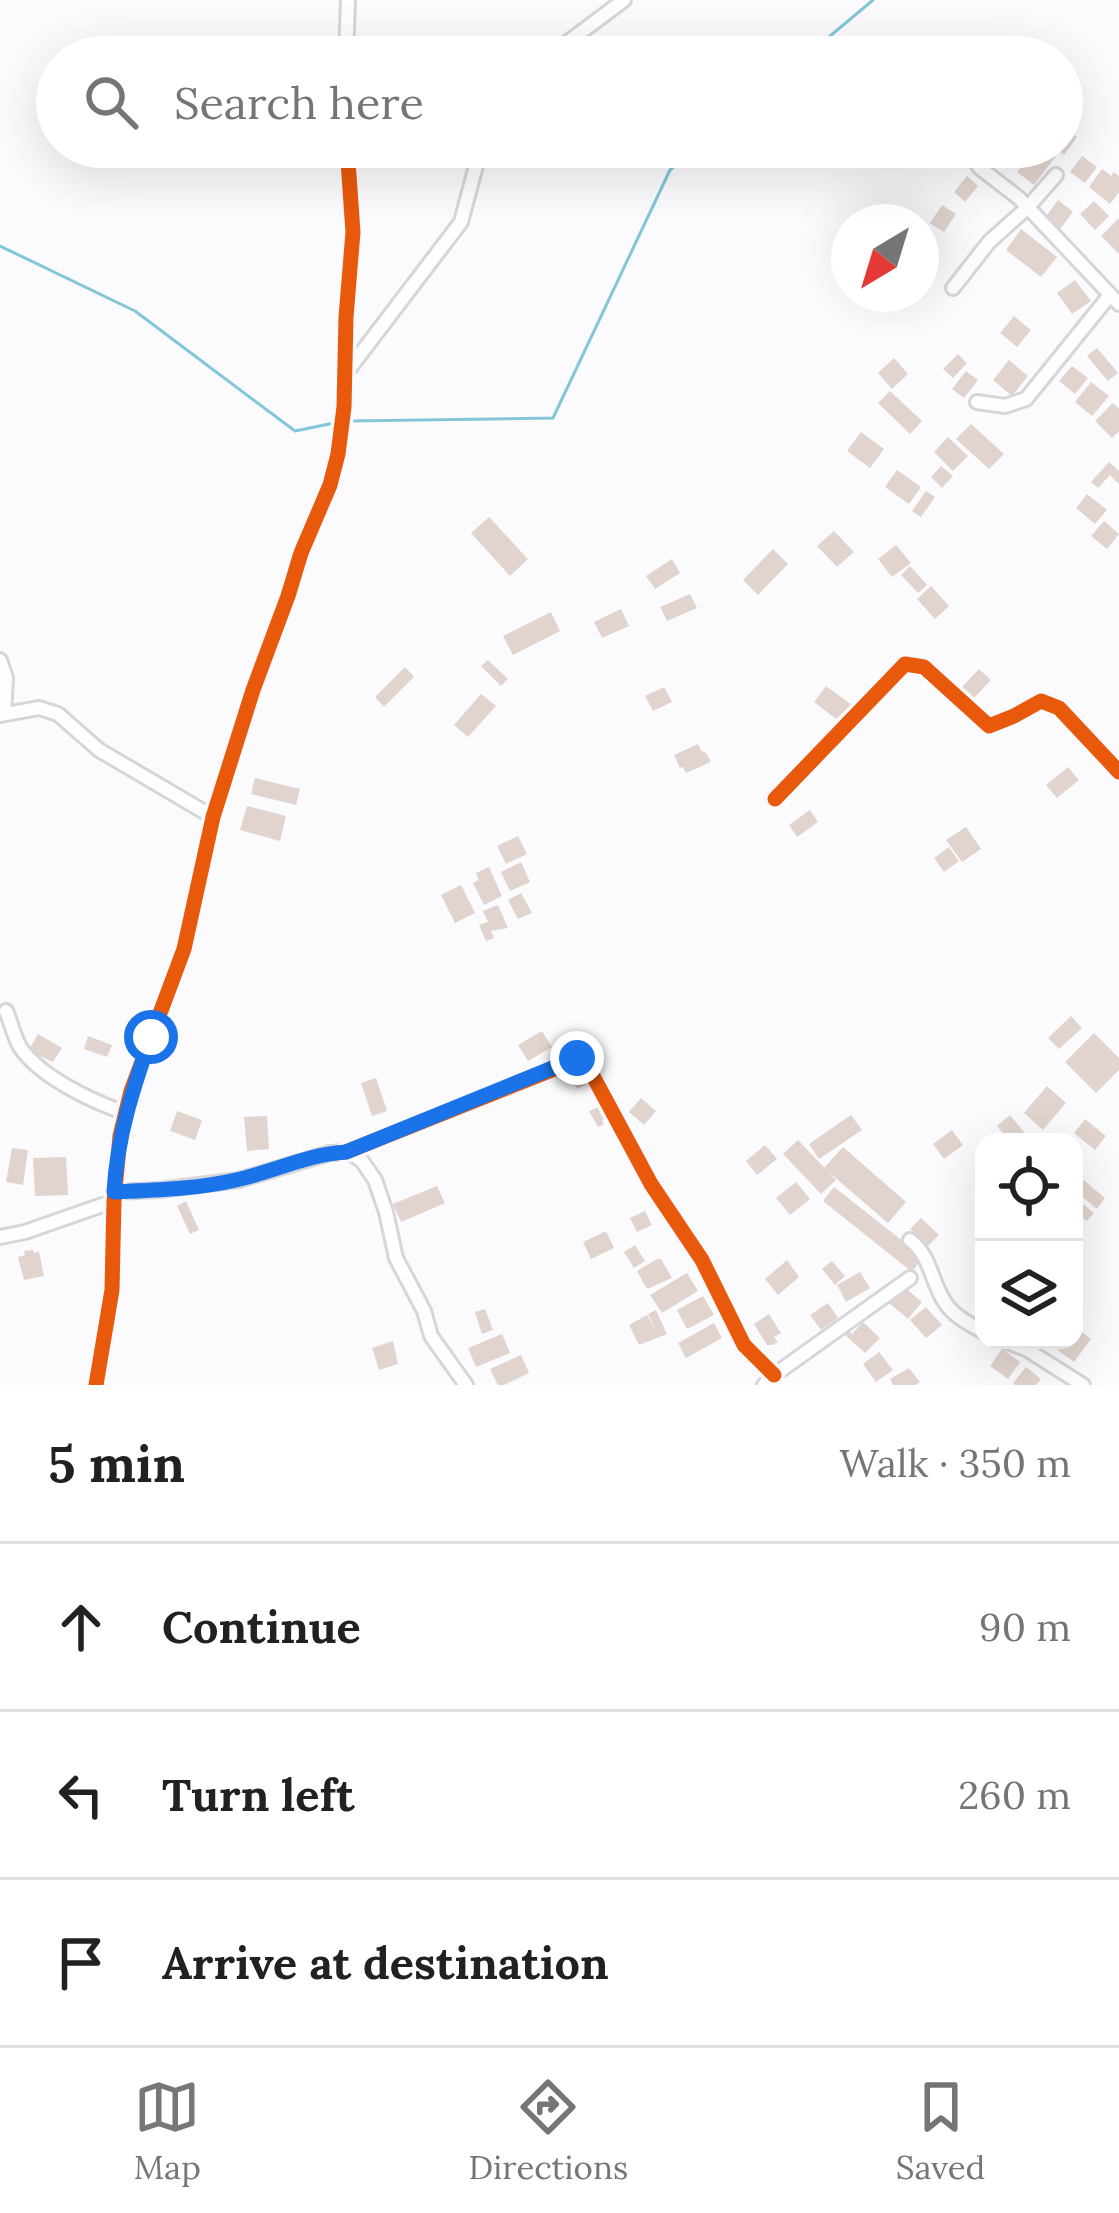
<!DOCTYPE html>
<meta charset="utf-8">
<style>
:root{--surface:#fff;--page:#f2f2f2;--text:#202124;--muted:#757577;--line:#e0e0e0;--accent:#77777a}
body{margin:0;font-family:Lora,serif;background:var(--page);color:var(--text)}
.controls{position:absolute;right:36px;bottom:36px;display:grid;overflow:hidden;border-radius:24px;box-shadow:0 12px 48px #0002}
.controls button{width:108px;height:108px;display:grid;place-items:center;padding:0;border:0;border-bottom:3px solid var(--line);background:var(--surface);color:var(--text);font:60px sans-serif}
.compass{position:absolute;left:831px;top:204px;width:108px;height:108px;border-radius:50%;background:var(--surface);box-shadow:0 12px 48px #0002;rotate:218deg}
.stop{position:absolute;width:36px;height:36px;margin:-27px;border:9px solid #1a73e8;border-radius:50%;background:#fff}
.stop.end{background:#1a73e8;border-color:#fff;box-shadow:0 3px 12px #0008}
.list{margin:0;padding:0;list-style:none}
h2{display:flex;justify-content:space-between;align-items:center;height:156px;margin:0;padding:0 48px;font-size:51px}
h2 small{font-size:39px;font-weight:400;color:var(--muted)}
.list li{display:grid;grid-template-columns:78px 1fr auto;gap:36px;align-items:center;box-sizing:border-box;height:168px;padding:0 48px;border-top:3px solid var(--line)}
.list b{display:block;font-size:45px;white-space:nowrap}
.list em{font-size:39px;font-style:normal;color:var(--muted)}
.icon{flex:none;width:66px;height:66px;fill:none;stroke:currentColor;stroke-width:2;stroke-linecap:round;stroke-linejoin:round}
.map{position:relative;flex:none;width:1119px;height:1385px;overflow:hidden}
.search{position:absolute;background:var(--surface);box-shadow:0 12px 48px #0002;left:36px;right:36px;top:36px;height:132px;display:flex;align-items:center;gap:30px;box-sizing:border-box;padding:0 42px;border-radius:66px;color:var(--muted);font-size:45px}
.sheet{height:660px;background:var(--surface)}
nav{display:flex;justify-content:space-around;align-items:center;box-sizing:border-box;height:168px;border-top:3px solid var(--line);background:var(--surface);font-size:33px;color:var(--muted)}
nav a{display:grid;justify-items:center;gap:6px}
nav .on{color:var(--accent)}
.map>svg:first-child{display:block}
.lines{fill:none;stroke-linecap:round;stroke-linejoin:round}
.stream{stroke:#83c6d8;stroke-width:3}
.building{fill:#e1d4ce}
.minor-casing{stroke:#d6d6d9;stroke-width:18}
.minor{stroke:#fefeff;stroke-width:12}
.cycleway-casing{stroke:#fafaff;stroke-width:22}
.cycleway{stroke:#e8590c;stroke-width:15}
.route{stroke:#1a73e8;stroke-width:15}
</style>
<div class="map">
<svg width="1119" height="1385" viewBox="0 0 1119 1385">
<rect width="100%" height="100%" fill="#fbfbfe"/>
<g class="lines">
<g class="stream">
<path d="M805,57L873,0"/>
<path d="M0,246L135,311L295,431L339,422"/>
<path d="M349,421L553,418L670,170L697,147"/>
</g>
</g>
<g class="building">
<path d="M1062,126L1077,137L1064,155L1054,147H1062Z"/>
<path d="M999,147H1028L1009,169L992,155Z"/>
<path d="M1036,147H1044L1056,156L1034,185L1017,172Z"/>
<path d="M1082,156L1097,167L1085,183L1070,172Z"/>
<path d="M1102,169L1111,176L1114,172L1119,176V192L1110,204L1089,187Z"/>
<path d="M967,176L978,186L965,202L954,192Z"/>
<path d="M1058,200L1073,212L1060,229L1045,218Z"/>
<path d="M1094,201L1109,216L1095,230L1080,214Z"/>
<path d="M942,205L956,214L944,232L930,223Z"/>
<path d="M1119,218V254L1101,236Z"/>
<path d="M1021,229L1057,257L1041,277L1006,250Z"/>
<path d="M1075,280L1091,301L1072,314L1057,293Z"/>
<path d="M1014,316L1031,330L1017,347L1000,333Z"/>
<path d="M1097,348L1118,373L1108,381L1087,356Z"/>
<path d="M958,354L967,363L953,378L943,369Z"/>
<path d="M894,358L908,374L892,389L878,373Z"/>
<path d="M1009,360L1028,376L1012,396L993,380Z"/>
<path d="M1072,366L1088,378L1075,394L1059,381Z"/>
<path d="M966,371L978,380L964,398L952,389Z"/>
<path d="M1091,382L1109,396L1092,416L1075,402Z"/>
<path d="M890,391L922,421L910,434L878,403Z"/>
<path d="M1113,403L1119,409V431L1112,438L1095,421Z"/>
<path d="M971,424L1004,454L989,469L956,439Z"/>
<path d="M861,432L884,449L870,468L847,451Z"/>
<path d="M948,437L968,456L953,471L934,452Z"/>
<path d="M1109,462L1119,471V484L1110,475L1098,488L1091,482Z"/>
<path d="M941,466L953,476L942,488L931,477Z"/>
<path d="M897,470L921,487L909,504L885,487Z"/>
<path d="M926,491L935,497L921,517L912,511Z"/>
<path d="M1087,494L1107,510L1095,524L1076,508Z"/>
<path d="M489,517L528,559L510,576L471,533Z"/>
<path d="M1104,521L1119,534L1107,549L1091,536Z"/>
<path d="M834,531L854,552L837,567L817,546Z"/>
<path d="M896,545L911,563L892,577L878,559Z"/>
<path d="M773,549L788,564L758,595L743,580Z"/>
<path d="M672,559L680,573L655,589L646,576Z"/>
<path d="M910,566L927,585L918,593L901,575Z"/>
<path d="M931,586L949,606L935,619L917,599Z"/>
<path d="M690,594L697,608L667,621L660,607Z"/>
<path d="M621,609L629,626L602,638L594,622Z"/>
<path d="M551,612L560,631L513,655L503,636Z"/>
<path d="M488,660L508,679L501,686L481,666Z"/>
<path d="M405,667L414,677L384,707L375,697Z"/>
<path d="M979,669L991,680L973,699L961,688Z"/>
<path d="M826,686L852,705L840,722L814,702Z"/>
<path d="M664,687L672,702L653,711L645,696Z"/>
<path d="M481,694L496,706L468,737L454,725Z"/>
<path d="M698,744L701,751L706,753L711,762L686,773L683,767L680,768L674,755Z"/>
<path d="M1068,767L1079,780L1057,798L1046,785Z"/>
<path d="M255,778L300,789L296,805L251,794Z"/>
<path d="M247,806L286,816L280,841L240,830Z"/>
<path d="M810,810L818,822L797,837L789,825Z"/>
<path d="M966,827L981,849L962,862L946,840Z"/>
<path d="M518,836L527,854L506,864L497,846Z"/>
<path d="M949,847L959,861L944,872L934,858Z"/>
<path d="M521,862L530,882L510,891L501,872Z"/>
<path d="M489,867L502,896L484,905L473,883L479,880L476,873Z"/>
<path d="M461,885L475,913L455,923L441,895Z"/>
<path d="M521,893L532,913L518,919L508,900Z"/>
<path d="M498,905L508,928L491,931L494,938L486,941L479,925L488,922L483,911Z"/>
<path d="M1071,1016L1082,1028L1059,1049L1048,1038Z"/>
<path d="M542,1031L552,1047L528,1061L518,1045Z"/>
<path d="M1094,1033L1119,1058V1070L1096,1093L1065,1062Z"/>
<path d="M38,1034L62,1048L53,1062L35,1054L36,1052L30,1048Z"/>
<path d="M88,1036L112,1045L107,1057L84,1049Z"/>
<path d="M581,1064L593,1081L577,1089L567,1072Z"/>
<path d="M376,1078L387,1111L372,1116L361,1083Z"/>
<path d="M1047,1086L1066,1103L1043,1130L1024,1113Z"/>
<path d="M641,1098L656,1111L644,1125L629,1112Z"/>
<path d="M604,1105L610,1117L602,1120L604,1124L598,1127L589,1111Z"/>
<path d="M177,1111L202,1120L195,1140L170,1131Z"/>
<path d="M851,1115L862,1130L819,1159L809,1144Z"/>
<path d="M1010,1115L1030,1139L1026,1142H1010L997,1126Z"/>
<path d="M267,1116L269,1149L247,1151L244,1117Z"/>
<path d="M1085,1119L1106,1136L1095,1150L1074,1133Z"/>
<path d="M952,1130L963,1145L944,1159L933,1144Z"/>
<path d="M798,1140L836,1180L821,1194L783,1154Z"/>
<path d="M765,1145L777,1159L757,1175L746,1161Z"/>
<path d="M843,1147L906,1202L888,1223L824,1168Z"/>
<path d="M12,1148L28,1150L23,1185L6,1182Z"/>
<path d="M66,1157L68,1195L35,1196L33,1158Z"/>
<path d="M1080,1177L1105,1198L1097,1209L1074,1190V1184Z"/>
<path d="M796,1182L810,1199L790,1215L776,1198Z"/>
<path d="M437,1186L445,1203L401,1222L393,1204Z"/>
<path d="M834,1187L923,1257L912,1272L823,1201Z"/>
<path d="M1074,1197L1094,1213L1087,1221L1074,1211Z"/>
<path d="M186,1201L199,1230L190,1234L177,1206Z"/>
<path d="M645,1211L652,1225L637,1232L630,1218Z"/>
<path d="M921,1218L939,1235L928,1246L910,1229Z"/>
<path d="M606,1231L614,1248L591,1259L583,1242Z"/>
<path d="M635,1245L645,1261L634,1268L624,1252Z"/>
<path d="M33,1250L34,1253L39,1252L44,1276L24,1280L18,1257L25,1255L24,1251Z"/>
<path d="M657,1259H661L672,1278L647,1289L637,1271Z"/>
<path d="M787,1260L799,1277L778,1295L765,1279Z"/>
<path d="M832,1261L845,1276L835,1285L822,1269Z"/>
<path d="M860,1272L870,1288L846,1302L837,1285Z"/>
<path d="M687,1273L698,1291L662,1313L650,1295Z"/>
<path d="M903,1286L922,1302L908,1319L889,1303Z"/>
<path d="M703,1296L714,1315L687,1329L677,1310Z"/>
<path d="M828,1303L838,1318L821,1330L810,1315Z"/>
<path d="M926,1307L942,1325L926,1338L910,1320Z"/>
<path d="M485,1309L493,1330L482,1334L475,1312Z"/>
<path d="M656,1310L667,1334L639,1345L629,1325L647,1315L656,1330L648,1314Z"/>
<path d="M769,1314L781,1333L774,1337L778,1342L772,1345H767L754,1324Z"/>
<path d="M863,1322L880,1338L865,1353L842,1332L846,1329L852,1334Z"/>
<path d="M714,1323L722,1338L686,1358L678,1343Z"/>
<path d="M1074,1326L1091,1339L1074,1362L1057,1350L1065,1340H1074Z"/>
<path d="M502,1334L510,1353L476,1367L468,1348Z"/>
<path d="M393,1341L398,1364L379,1370L372,1348Z"/>
<path d="M1002,1349L1020,1362L1008,1379L990,1366Z"/>
<path d="M879,1352L893,1370L876,1382L863,1364Z"/>
<path d="M521,1355L529,1373L504,1385H498L490,1369Z"/>
<path d="M1026,1367L1041,1379L1036,1385H1015L1013,1383Z"/>
<path d="M909,1368L920,1382L915,1385H893L890,1379Z"/>
</g>
<g class="lines">
<g class="minor-casing">
<g id="minor">
<path d="M346,57L348,0"/>
<path d="M548,57L624,0"/>
<path d="M965,147L980,168L1020,199L1119,304"/>
<path d="M953,288L989,242L1028,207L1056,175"/>
<path d="M346,373L461,222L481,147"/>
<path d="M977,402L1005,406L1026,399L1110,295"/>
<path d="M0,660L6,678L4,714"/>
<path d="M0,715L39,708L58,714L99,750L213,817"/>
<path d="M775,799L905,664L924,667L989,726L1014,716L1041,701L1059,708L1119,772"/>
<path d="M6,1011C11,1022 14,1037 20,1047C40,1077 93,1102 126,1113"/>
<path d="M346,1152L557,1068L569,1060L582,1061L593,1076L651,1184L702,1260L744,1345L774,1375"/>
<path d="M114,1192L159,1190L239,1180L330,1153L346,1152L355,1156L362,1161L375,1180L386,1212L396,1258L424,1311L431,1336L466,1385"/>
<path d="M0,1237L25,1232L114,1201"/>
<path d="M910,1240C930,1255 931,1280 944,1301C953,1316 969,1324 984,1332"/>
<path d="M1002,1340L1026,1349L1083,1385"/>
<path d="M96,1385L112,1290L114,1201L120,1136L131,1091L184,949L213,817L253,690L288,596L301,553L330,485L338,454L344,407L346,317L353,232L347,147"/>
<path d="M764,1385L774,1375L910,1278"/>
</g>
</g>
<use href="#minor" class="minor"/>
<g class="cycleway-casing">
<g id="cycleway">
<path d="M775,799L905,664L924,667L989,726L1014,716L1041,701L1059,708L1119,772"/>
<path d="M346,1152L557,1068L569,1060L582,1061L593,1076L651,1184L702,1260L744,1345L774,1375"/>
<path d="M96,1385L112,1290L114,1201L120,1136L131,1091L184,949L213,817L253,690L288,596L301,553L330,485L338,454L344,407L346,317L353,232L347,147"/>
</g>
</g>
<use href="#cycleway" class="cycleway"/>
</g>
<g class="lines">
<path class="route" d="M151,1037C133,1088 117,1137 114,1192C155,1190 197,1189 236,1180C273,1172 309,1154 346,1152L577,1058"/>
</g>
</svg>
<div class="controls">
<button><svg class="icon" aria-label="locate" viewBox="0 0 24 24"><circle cx="12" cy="12" r="6"/><path d="M12 2v4M12 18v4M2 12h4M18 12h4"/></svg></button>
<button><svg class="icon" aria-label="layers" viewBox="0 0 24 24"><path d="M12 4l9 5-9 5-9-5zM3 14l9 5 9-5"/></svg></button>
</div>
<svg class="compass" viewBox="-18 -18 36 36"><path d="M0-13l5 13h-10z" fill="#e53935"/><path d="M0 13l5-13h-10z" fill="#757577"/></svg>
<div class="stop" style="left:151px;top:1037px"></div>
<div class="stop end" style="left:577px;top:1058px"></div>
<div class="search"><svg class="icon" aria-label="search" viewBox="0 0 24 24"><circle cx="10" cy="10" r="6"/><path d="M15 15l6 6"/></svg>Search here</div>
</div>
<section class="sheet">
<h2>5 min<small>Walk · 350 m</small></h2>
<ul class="list">
<li><svg class="icon" aria-label="ahead" viewBox="0 0 24 24"><path d="M12 20V5M6 11l6-6 6 6"/></svg><div><b>Continue</b></div><em>90 m</em></li>
<li><svg class="icon" aria-label="left" viewBox="0 0 24 24"><path d="M17 20v-9H6M10 6l-5 5 5 5"/></svg><div><b>Turn left</b></div><em>260 m</em></li>
<li><svg class="icon" aria-label="arrive" viewBox="0 0 24 24"><path d="M6 21V4h12l-3 4 3 4H6"/></svg><div><b>Arrive at destination</b></div></li>
</ul>
</section>
<nav>
<a class="on"><svg class="icon" aria-label="map" viewBox="0 0 24 24"><path d="M3 6l6-2 6 2 6-2v14l-6 2-6-2-6 2zM9 4v14M15 6v14"/></svg>Map</a>
<a><svg class="icon" aria-label="directions" viewBox="0 0 24 24"><path d="M12 3l9 9-9 9-9-9zM9 14v-3h6M13 9l2 2-2 2"/></svg>Directions</a>
<a><svg class="icon" aria-label="saved" viewBox="0 0 24 24"><path d="M7 4h10v16l-5-4-5 4z"/></svg>Saved</a>
</nav>
